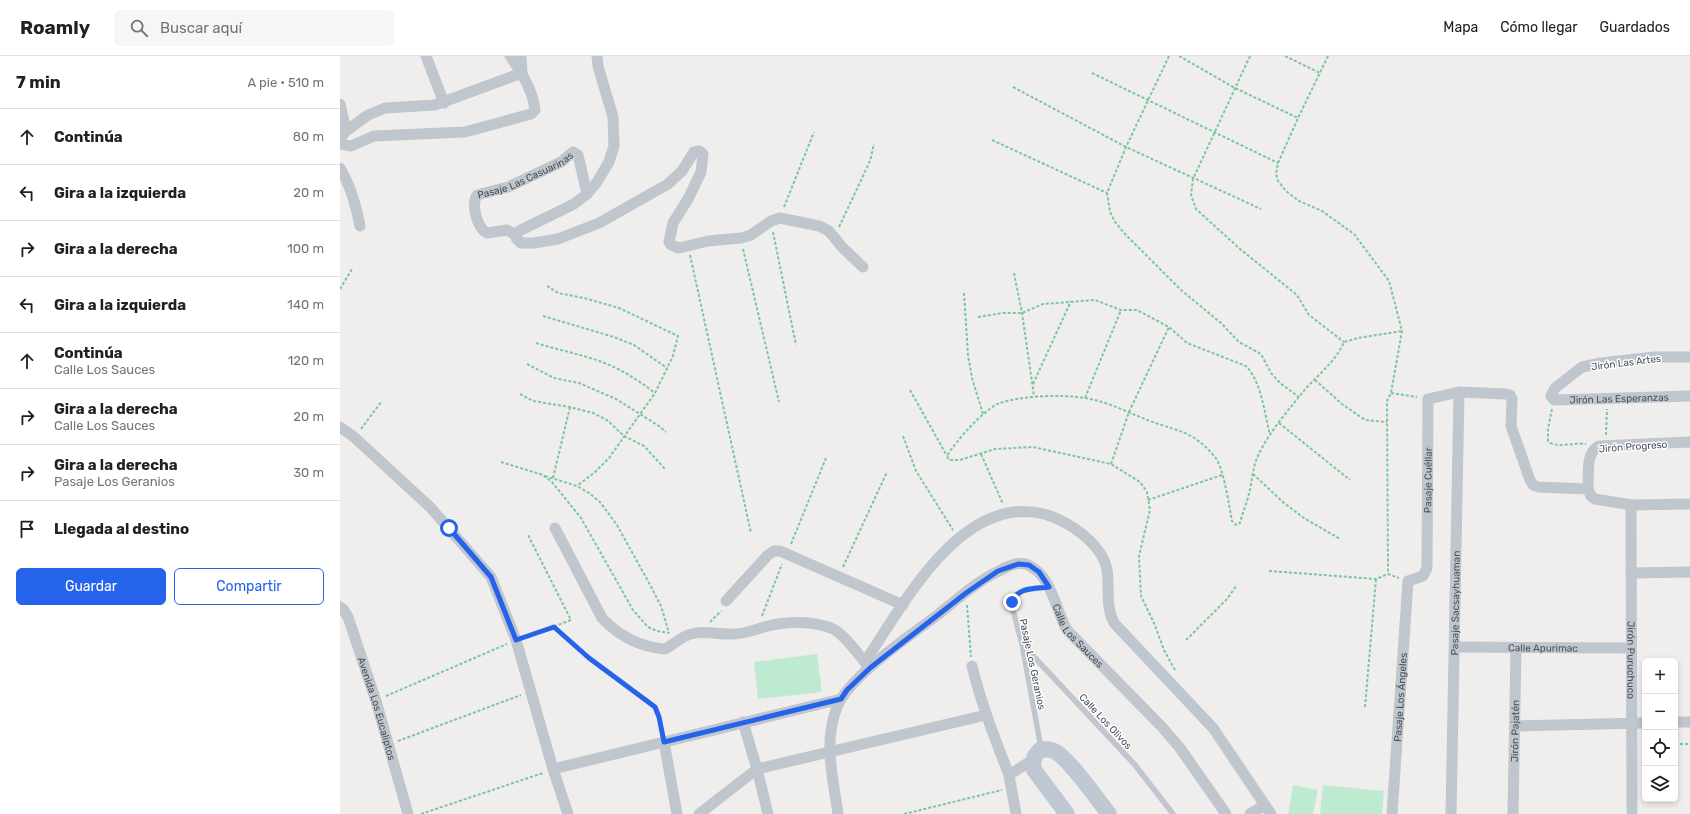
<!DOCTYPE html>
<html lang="es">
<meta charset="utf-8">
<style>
:root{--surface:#fff;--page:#f6f6f6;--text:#202124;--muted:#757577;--line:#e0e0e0;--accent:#2563eb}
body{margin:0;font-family:Rubik,sans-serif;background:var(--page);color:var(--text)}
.controls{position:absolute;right:12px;bottom:12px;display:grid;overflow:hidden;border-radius:6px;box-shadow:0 2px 6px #0003}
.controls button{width:36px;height:36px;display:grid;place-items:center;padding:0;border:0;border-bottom:1px solid var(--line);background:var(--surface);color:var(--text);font:20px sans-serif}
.stop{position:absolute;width:12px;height:12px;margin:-9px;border:3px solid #2563eb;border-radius:50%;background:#fff}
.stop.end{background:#2563eb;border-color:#fff;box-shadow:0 1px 4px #0008}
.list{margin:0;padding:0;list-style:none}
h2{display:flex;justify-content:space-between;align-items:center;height:52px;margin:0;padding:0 16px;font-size:17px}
h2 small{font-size:13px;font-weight:400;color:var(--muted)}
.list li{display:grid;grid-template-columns:26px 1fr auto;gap:12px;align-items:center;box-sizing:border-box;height:56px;padding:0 16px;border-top:1px solid var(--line)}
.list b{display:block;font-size:15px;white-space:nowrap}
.list p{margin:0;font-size:13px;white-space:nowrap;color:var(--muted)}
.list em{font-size:13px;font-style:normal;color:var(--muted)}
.actions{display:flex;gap:8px;padding:12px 16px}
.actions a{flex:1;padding:9px 0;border:1px solid var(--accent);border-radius:6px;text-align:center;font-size:14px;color:var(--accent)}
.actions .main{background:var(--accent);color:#fff}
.icon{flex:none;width:22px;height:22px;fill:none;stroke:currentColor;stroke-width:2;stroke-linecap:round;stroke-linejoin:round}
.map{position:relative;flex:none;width:1350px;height:758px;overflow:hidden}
header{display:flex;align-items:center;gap:24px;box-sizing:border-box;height:56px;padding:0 20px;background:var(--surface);border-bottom:1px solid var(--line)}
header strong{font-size:19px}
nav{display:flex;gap:22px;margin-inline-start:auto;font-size:14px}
.search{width:280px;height:36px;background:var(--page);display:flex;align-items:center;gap:10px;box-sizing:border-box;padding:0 14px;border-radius:6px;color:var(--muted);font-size:15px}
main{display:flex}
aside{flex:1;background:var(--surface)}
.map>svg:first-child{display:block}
.green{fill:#bfead2}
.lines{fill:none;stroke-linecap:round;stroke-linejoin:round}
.path{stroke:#7ac5a5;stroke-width:2;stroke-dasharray:3 2;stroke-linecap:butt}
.lane{stroke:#bfc6ce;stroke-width:5.5}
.street{stroke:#bfc6ce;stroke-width:11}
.secondary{stroke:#bfc7d2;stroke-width:16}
.route{stroke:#2563eb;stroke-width:5}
.labels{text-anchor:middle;stroke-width:3;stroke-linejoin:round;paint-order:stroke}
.street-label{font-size:10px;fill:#474f59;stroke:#fff}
</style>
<header>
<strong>Roamly</strong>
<div class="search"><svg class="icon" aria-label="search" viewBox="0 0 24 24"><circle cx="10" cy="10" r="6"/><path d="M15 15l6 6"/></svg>Buscar aquí</div>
<nav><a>Mapa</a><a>Cómo llegar</a><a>Guardados</a></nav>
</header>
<main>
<aside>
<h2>7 min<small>A pie · 510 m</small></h2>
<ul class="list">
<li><svg class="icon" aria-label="ahead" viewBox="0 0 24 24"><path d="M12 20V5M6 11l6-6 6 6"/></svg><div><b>Continúa</b></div><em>80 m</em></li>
<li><svg class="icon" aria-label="left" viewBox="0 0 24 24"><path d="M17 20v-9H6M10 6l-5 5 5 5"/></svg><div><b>Gira a la izquierda</b></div><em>20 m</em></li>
<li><svg class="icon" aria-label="right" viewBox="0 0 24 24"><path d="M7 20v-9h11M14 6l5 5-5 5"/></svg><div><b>Gira a la derecha</b></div><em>100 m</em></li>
<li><svg class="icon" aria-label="left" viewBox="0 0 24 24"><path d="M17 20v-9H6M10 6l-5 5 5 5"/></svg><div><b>Gira a la izquierda</b></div><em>140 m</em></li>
<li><svg class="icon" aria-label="ahead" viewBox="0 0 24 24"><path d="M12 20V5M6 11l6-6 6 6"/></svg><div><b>Continúa</b><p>Calle Los Sauces</p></div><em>120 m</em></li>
<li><svg class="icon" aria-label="right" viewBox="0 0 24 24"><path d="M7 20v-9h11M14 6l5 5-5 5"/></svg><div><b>Gira a la derecha</b><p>Calle Los Sauces</p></div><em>20 m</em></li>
<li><svg class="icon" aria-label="right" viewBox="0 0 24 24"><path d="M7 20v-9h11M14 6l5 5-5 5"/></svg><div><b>Gira a la derecha</b><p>Pasaje Los Geranios</p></div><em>30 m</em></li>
<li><svg class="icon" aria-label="arrive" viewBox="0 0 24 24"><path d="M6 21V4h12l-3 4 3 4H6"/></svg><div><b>Llegada al destino</b></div></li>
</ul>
<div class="actions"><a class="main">Guardar</a><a>Compartir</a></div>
</aside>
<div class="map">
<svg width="1350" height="758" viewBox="0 0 1350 758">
<rect width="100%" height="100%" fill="#f0eded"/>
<g class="green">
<path d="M477,598L482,636L418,643L414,606Z"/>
<path d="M953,729L978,734L973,758H948Z"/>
<path d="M983,729L1044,735L1042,758H980Z"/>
</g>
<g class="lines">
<g class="path">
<path d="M829,0L786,91L767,137L770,156L775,166L785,178L841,234L881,267L899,286L921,298L931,317L940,327L959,341"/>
<path d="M839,0L895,32L958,62"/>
<path d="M910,0L853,123L851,139L856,153L900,193L957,239L969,259L1004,286"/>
<path d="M945,0L980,17"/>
<path d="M988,0L958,62L938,107L936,118L938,125L946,135L959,145L982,155L1014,178L1049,225L1062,275L1051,337L1047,345L1048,518"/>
<path d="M752,17L938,107"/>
<path d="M673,31L786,91L921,153"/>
<path d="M652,84L767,137"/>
<path d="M444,151L474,76"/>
<path d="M499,171L530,105L534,88"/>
<path d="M433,176L456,289"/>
<path d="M403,193L439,346"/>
<path d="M350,199L411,477"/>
<path d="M674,217L682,257L694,340"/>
<path d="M207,230L218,237L244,242L279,252L338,280L333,300L315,337L269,402L255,416L237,430"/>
<path d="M0,233L12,213"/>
<path d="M624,237L628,299L632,322L643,358"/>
<path d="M203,260L274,281L294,289L327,312"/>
<path d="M638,261L663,257H682L703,248L755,244L781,254H797L829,271L847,287L906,310C922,327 924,356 930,379"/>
<path d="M196,287C218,294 240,298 262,306C281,313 298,324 315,337"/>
<path d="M187,308L214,322L239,327L276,343L319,370L326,376"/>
<path d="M975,324L1002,348L1025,364L1047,366"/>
<path d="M693,328L731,245"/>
<path d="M570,334L607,400"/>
<path d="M1051,337L1077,341"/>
<path d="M180,338L193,345L230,351L253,357L267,364L284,380L304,390L326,414"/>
<path d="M745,342L781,254"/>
<path d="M1212,353L1208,373V385C1216,393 1235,386 1246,388"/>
<path d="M939,367L1010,424"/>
<path d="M21,373L41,346"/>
<path d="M1266,379L1267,353"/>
<path d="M563,380L576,415L613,474"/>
<path d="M641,398L663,448"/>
<path d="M161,406L203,419L212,426L241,462L293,554L308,571L317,575L329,577"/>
<path d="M771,408L789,356L829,271"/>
<path d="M913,418L944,447L964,462L1000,483"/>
<path d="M205,420L237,430L249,437L260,446L277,469L308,525L321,550L329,577"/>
<path d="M213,422L230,351"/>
<path d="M808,444L882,419"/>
<path d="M451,488L486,402"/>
<path d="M503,511L547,416"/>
<path d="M929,515L1036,523L1048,518L1059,522"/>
<path d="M627,549L631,601"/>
<path d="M422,560L442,508"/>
<path d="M370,566L381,555"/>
<path d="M214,571L249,602L315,651L319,661L322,677"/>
<path d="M186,581L231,564L188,479"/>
<path d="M846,584L887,543L897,529"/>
<path d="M835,614L824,594L814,567L801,540L799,500L810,454L807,436L800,426L771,408L693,391L655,393L620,404H609L607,400C615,386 645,352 660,347C681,340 722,338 744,342C767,345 789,357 810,365C840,376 853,375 875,401C884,412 889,450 892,465L896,469L900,467C902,458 906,450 908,441C912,429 912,414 917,402C927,379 946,357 962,337C976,320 995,307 1004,286L1018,282L1062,275"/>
<path d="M46,640L167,588"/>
<path d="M1025,651L1036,523"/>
<path d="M58,685L181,639"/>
<path d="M1335,688H1350"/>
<path d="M81,758L203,717"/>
<path d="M564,758L662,734"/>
</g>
<g class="lane">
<path d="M682,588L795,709L833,758"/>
<path d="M701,692L682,588L673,554L672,546L675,539L683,534L709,531"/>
</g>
<g class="street">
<path d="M86,0L104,47"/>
<path d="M257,0L258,10L273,61L274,90L269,106L257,126L247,138L234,148L179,175L176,179V182L181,187H194L218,183L259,167L328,128L342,115L354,96L359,95L363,98L361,116L348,143L333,167L329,186L331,189L339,192L368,185L401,182L411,179L431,165L440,162L479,170L489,175L502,191L523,211"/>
<path d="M0,48L6,75"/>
<path d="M0,82L6,75L28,59L45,52L95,49L182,17L181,0"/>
<path d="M0,88L11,90L34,80L125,76L191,58L195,54C193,34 181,16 170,0"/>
<path d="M0,112C11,130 16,149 20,170"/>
<path id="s1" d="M176,179L167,174L147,177C137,172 131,149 137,139L168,131L221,106L233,96L238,99L247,138"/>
<path id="s2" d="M1350,301H1314L1261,307L1242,311L1215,332L1211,340L1214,344L1350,340"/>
<path d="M0,371L14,381L90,451L151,521L176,584L213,713L228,758"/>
<path d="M1248,433C1249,419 1245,397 1259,390L1350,386"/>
<path id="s3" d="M1291,449L1292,758"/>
<path d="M215,472L262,562C279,580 300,591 325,593C333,589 342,580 351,578C366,574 378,579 393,578C406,578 416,573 428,570C447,565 473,565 491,572C505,578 519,600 529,611"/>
<path d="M1291,517L1350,516"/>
<path d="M386,545L428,499L434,495H440L563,549"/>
<path id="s4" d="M0,551L3,553L8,561L36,645L68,758"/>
<path id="s5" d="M1115,591L1291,592"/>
<path d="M525,606C563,549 621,437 704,458C725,464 748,479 760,497C773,515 765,536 770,556C770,559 773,563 774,567L873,672L931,758"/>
<path d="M632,610C641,647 655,683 669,719"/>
<path d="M403,666L417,713L428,758"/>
<path d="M1335,666H1350"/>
<path d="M1175,670L1305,667"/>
<path d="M324,686L337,758"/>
<path d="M213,713L501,643"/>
<path d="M359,758L417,713L646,659"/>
<path id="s6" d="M498,758C493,721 483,687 497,651C509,620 573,578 600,557C616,544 640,523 659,515C667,510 681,504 690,510C712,521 716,555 727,574L822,671L840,692L886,758"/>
<path d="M676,758L669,719L686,708L692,706"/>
<path d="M910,758L925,749"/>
<path id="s7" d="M1052,758L1068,525L1083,520L1087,512L1088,343L1119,336L1166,338L1170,339L1172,343L1171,370L1190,424L1193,429L1198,431L1248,433L1251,440L1255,443L1291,449L1350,448"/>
<path id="s8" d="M1111,758L1119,336"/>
<path id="s9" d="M1173,758L1176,591"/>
</g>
<path class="secondary" d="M727,758L694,714C692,704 694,700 701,693C707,693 711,693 716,696C730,704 757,743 769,758"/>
</g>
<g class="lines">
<path class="route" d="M109,472L151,521L176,584L214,571L249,602L315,651L319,661L324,686L501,643L507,634L530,612L626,537L658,515L678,508L689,509L699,516L709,531C694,533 678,531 672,546"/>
</g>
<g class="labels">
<g class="street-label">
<text dy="4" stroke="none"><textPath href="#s1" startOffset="125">Pasaje Las Casuarinas</textPath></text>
<text transform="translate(1286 306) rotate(-7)" y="4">Jirón Las Artes</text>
<text dy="4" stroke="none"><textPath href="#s2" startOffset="222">Jirón Las Esperanzas</textPath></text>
<text transform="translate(1293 390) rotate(-4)" y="4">Jirón Progreso</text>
<text dy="4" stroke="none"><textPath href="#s7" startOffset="346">Pasaje Cuéllar</textPath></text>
<text dy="4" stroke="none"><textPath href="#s8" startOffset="211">Pasaje Sacsayhuaman</textPath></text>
<text dy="4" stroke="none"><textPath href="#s6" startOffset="441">Calle Los Sauces</textPath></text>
<text dy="4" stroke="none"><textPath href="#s5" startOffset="88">Calle Apurimac</textPath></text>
<text dy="4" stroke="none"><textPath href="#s3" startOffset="155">Jirón Puruchuco</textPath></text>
<text transform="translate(693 608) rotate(78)" y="4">Pasaje Los Geranios</text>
<text dy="4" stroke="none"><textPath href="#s7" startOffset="117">Pasaje Los Ángeles</textPath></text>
<text dy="4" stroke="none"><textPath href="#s4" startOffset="109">Avenida Los Eucaliptos</textPath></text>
<text transform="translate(766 665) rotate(47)" y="4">Calle Los Olivos</text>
<text dy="4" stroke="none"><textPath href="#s9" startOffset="83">Jirón Pajatén</textPath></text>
</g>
</g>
</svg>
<div class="controls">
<button>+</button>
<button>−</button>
<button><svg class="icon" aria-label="locate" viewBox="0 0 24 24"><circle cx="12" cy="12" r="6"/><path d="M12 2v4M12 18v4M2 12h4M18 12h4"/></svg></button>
<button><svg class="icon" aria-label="layers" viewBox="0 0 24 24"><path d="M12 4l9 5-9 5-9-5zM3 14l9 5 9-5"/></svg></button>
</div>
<div class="stop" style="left:109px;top:472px"></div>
<div class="stop end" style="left:672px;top:546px"></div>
</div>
</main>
